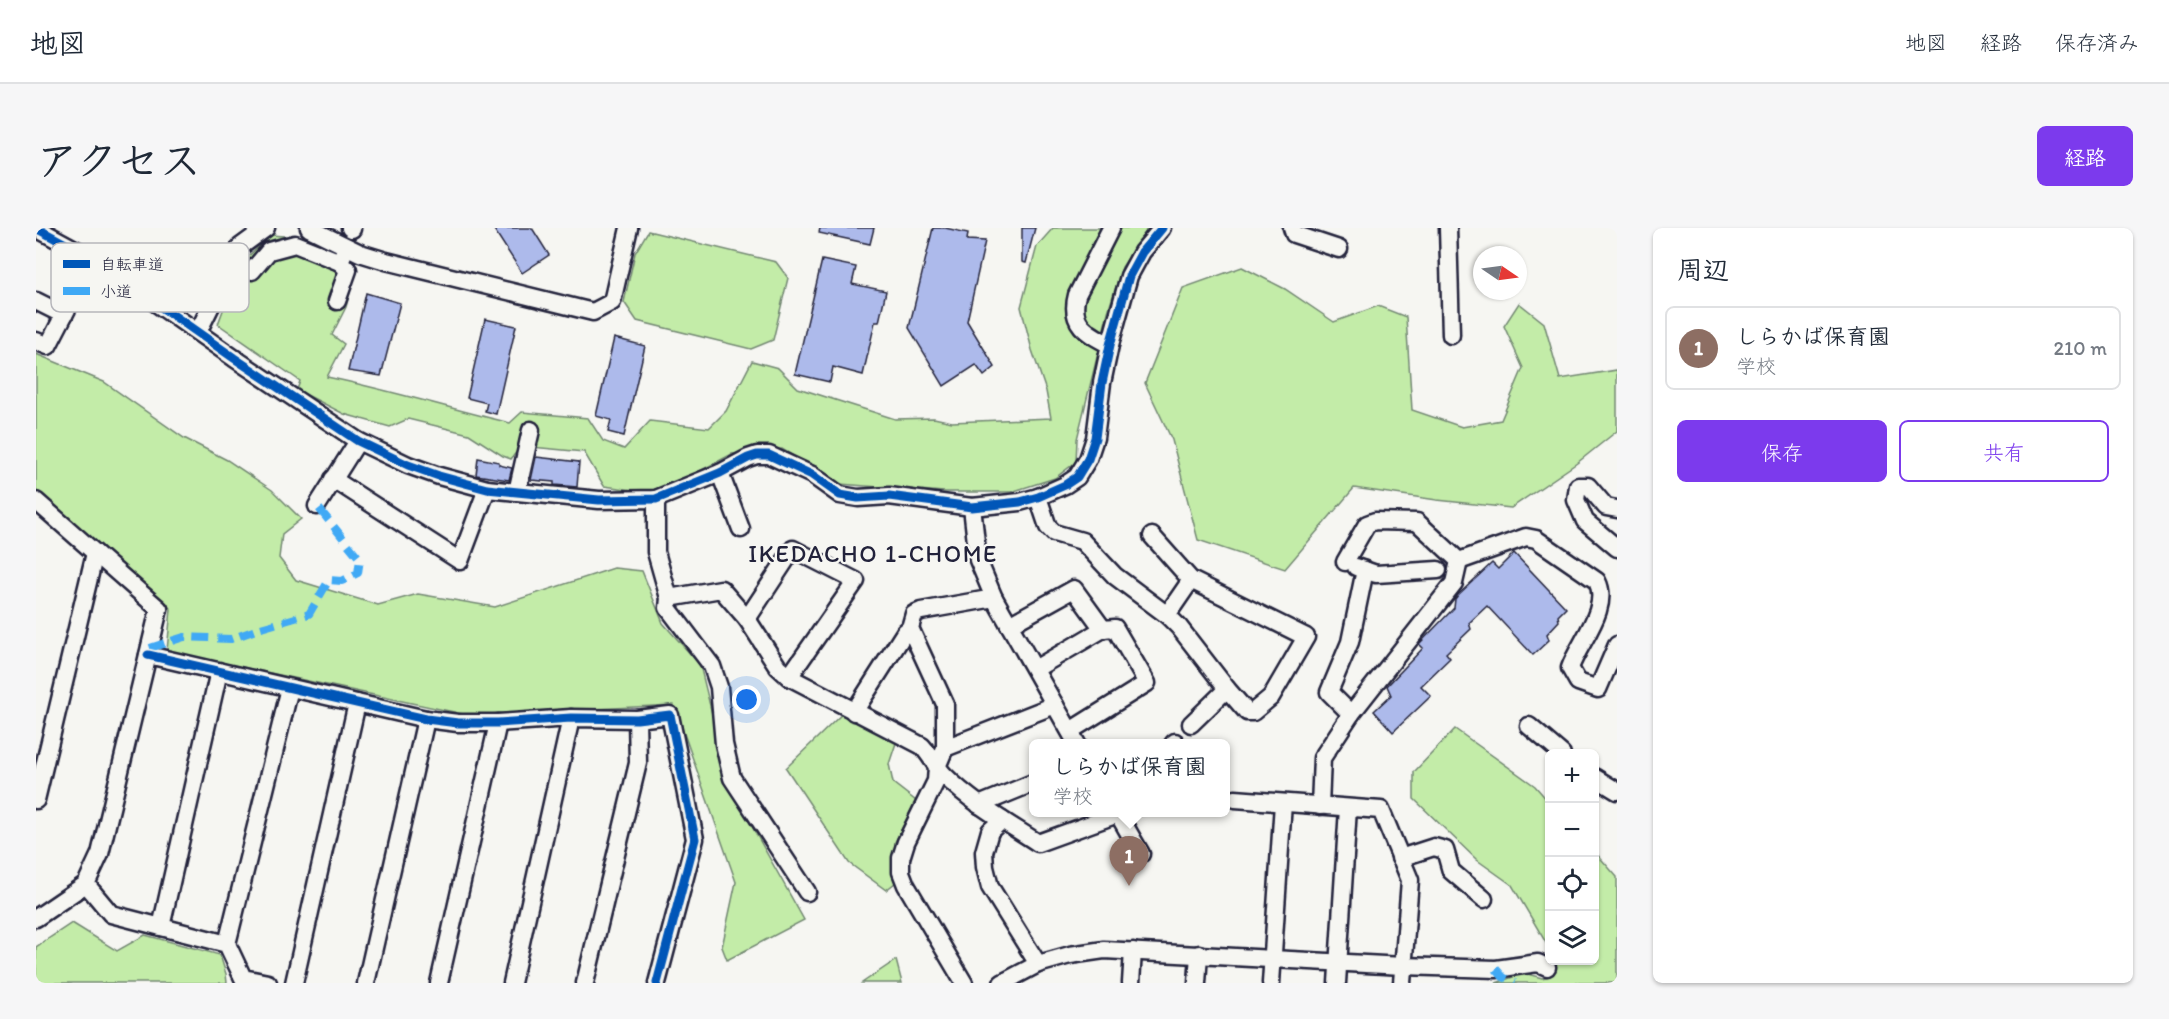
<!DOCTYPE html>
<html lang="ja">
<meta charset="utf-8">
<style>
:root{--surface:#fff;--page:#f6f6f7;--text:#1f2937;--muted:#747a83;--line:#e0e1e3;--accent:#7c3aed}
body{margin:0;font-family:Itim,"Klee One",sans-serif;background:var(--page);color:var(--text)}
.controls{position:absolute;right:18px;bottom:18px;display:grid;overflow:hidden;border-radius:9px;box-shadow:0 2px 4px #0004}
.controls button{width:54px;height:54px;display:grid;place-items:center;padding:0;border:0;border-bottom:2px solid var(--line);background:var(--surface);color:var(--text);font:30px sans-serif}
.compass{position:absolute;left:1437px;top:18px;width:54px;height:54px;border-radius:50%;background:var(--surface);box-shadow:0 2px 4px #0004;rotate:103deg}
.you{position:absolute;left:711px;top:472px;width:21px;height:21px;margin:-15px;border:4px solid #fff;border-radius:50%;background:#1a73e8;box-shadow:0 0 0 9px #1a73e833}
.badge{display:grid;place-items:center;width:39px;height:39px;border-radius:50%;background:var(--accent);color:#fff;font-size:20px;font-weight:700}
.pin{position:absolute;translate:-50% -50px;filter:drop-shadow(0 2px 3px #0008)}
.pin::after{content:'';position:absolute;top:32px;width:21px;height:18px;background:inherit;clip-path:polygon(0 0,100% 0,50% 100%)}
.popup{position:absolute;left:993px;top:511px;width:201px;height:78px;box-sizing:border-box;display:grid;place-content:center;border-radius:9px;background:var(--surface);filter:drop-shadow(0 2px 4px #0005);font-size:20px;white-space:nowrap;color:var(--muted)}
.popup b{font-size:22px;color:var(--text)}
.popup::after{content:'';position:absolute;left:50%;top:100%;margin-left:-12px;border:12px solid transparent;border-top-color:var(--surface)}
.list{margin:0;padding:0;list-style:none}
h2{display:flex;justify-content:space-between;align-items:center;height:78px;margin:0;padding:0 24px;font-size:26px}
h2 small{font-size:20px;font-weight:400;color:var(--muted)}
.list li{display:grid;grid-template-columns:39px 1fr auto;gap:18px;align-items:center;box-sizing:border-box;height:84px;margin:0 12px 12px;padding:0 12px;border:2px solid var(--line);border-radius:9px}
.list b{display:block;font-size:22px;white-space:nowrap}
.list p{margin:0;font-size:20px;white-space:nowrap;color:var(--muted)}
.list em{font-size:20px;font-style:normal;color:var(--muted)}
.actions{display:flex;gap:12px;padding:18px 24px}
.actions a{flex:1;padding:14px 0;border:2px solid var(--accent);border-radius:9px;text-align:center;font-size:21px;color:var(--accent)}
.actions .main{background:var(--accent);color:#fff}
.icon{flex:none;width:33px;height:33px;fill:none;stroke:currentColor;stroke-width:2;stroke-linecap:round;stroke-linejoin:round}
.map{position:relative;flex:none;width:1581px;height:755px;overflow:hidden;border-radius:9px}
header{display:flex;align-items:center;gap:36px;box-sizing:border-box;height:84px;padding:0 30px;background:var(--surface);border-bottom:2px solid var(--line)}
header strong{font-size:28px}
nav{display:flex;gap:33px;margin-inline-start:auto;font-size:21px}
.intro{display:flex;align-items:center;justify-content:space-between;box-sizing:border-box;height:144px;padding:0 36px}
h1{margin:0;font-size:42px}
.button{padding:15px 27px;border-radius:9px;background:var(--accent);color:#fff;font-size:21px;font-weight:700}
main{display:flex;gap:36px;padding:0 36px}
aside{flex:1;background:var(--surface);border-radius:9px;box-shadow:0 2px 4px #0004}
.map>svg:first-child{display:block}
.green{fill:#c3eca8;stroke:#728772;stroke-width:1.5}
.building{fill:#adbaeb;stroke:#22223b;stroke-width:1.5}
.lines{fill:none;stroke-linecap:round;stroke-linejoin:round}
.minor-casing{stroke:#22223b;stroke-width:21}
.minor{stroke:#f6f6f2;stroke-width:16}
.quiet{stroke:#3fa9f5;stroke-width:8;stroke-dasharray:15 8;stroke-linecap:butt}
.cycleway-casing{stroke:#f6f6f2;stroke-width:13}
.cycleway{stroke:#0057b8;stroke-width:9}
.labels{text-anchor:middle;stroke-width:4.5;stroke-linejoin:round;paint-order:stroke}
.neighbourhood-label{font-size:24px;letter-spacing:1.5px;fill:#22223b;stroke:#f6f6f2}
.key{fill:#f6f6f2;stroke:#b6b6bb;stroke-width:1.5}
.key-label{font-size:16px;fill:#22223b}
</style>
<header>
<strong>地図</strong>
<nav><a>地図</a><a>経路</a><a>保存済み</a></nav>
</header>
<div class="intro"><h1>アクセス</h1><a class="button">経路</a></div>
<main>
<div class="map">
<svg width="1581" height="755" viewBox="0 0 1581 755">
<rect width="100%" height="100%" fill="#f6f6f2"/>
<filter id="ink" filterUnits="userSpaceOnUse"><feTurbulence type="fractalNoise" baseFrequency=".0167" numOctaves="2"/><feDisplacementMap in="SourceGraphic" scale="12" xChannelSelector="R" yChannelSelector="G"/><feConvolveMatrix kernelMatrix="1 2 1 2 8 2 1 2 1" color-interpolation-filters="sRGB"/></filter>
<g filter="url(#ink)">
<g class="green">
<path d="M1017,0H1112L1086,39L1072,84L1041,211L1040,234L1019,250L975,264H908L804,256L746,221L696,226L660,245L613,264L568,258L548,224L485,218L475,231L467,228L433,206L372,191L354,199L308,186L261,162L264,153L182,96L204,36L235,7C280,10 287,11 320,42L310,79L296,107L308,116L291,149C353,162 413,180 474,195L486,184L552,190L567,213L588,221L614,193L673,200L690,183L716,133L742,140L762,160L859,191L898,190L916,194L1015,190L1010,163L996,122L985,79L1001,18Z"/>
<path d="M612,3L740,34L752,50L737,112L715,121L601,93L588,74L599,25Z"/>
<path d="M1206,39L1249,61L1298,94L1342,78L1370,89L1376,182L1426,199L1465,192L1487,140L1468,98L1483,75L1508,95L1524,151L1581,142V203L1541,235L1475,280L1401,272L1318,260L1249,341L1162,312L1136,212L1109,155L1147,60Z"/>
<path d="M0,126L68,154L148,210L191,232L236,262L265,291L246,306L243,330L260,352L342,377L382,366L459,379L578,340L606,343L627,395L664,437L694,559L768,692L691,732L686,719L700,654L638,477L432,487L131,423L135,381L0,264Z"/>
<path d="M809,483L861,512L853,536L857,555L880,573L859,614V655L850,662L813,635L750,540Z"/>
<path d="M1419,501L1499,558L1513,574V720L1476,657L1441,632L1378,571V544Z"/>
<path d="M1559,624L1581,649V755H1460L1488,745L1506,750L1514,748L1518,733L1558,732Z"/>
<path d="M36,695L81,723L109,707L184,727L190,746L191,755H0V719Z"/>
<path d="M860,732L866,755H826Z"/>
</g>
<g class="building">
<path d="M457,0H496L513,27L486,45Z"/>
<path d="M784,0H838L834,16L783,5Z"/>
<path d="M897,0H909L932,5L931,12L949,13L931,93L959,139L948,148L940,137L908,158L873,100Z"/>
<path d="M986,0H999L990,35L986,34Z"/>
<path d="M786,32L820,39L816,56L850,63L843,94H839L827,147L797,139L794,154L759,146Z"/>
<path d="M330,65L364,75L345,148L312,143Z"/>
<path d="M449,91L480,98L460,186L449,183L451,175L431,170Z"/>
<path d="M578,110L609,118L588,208L572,204L575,192L560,188Z"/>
<path d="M500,229L543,234L541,259L518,257V254L495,252Z"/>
<path d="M442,230L463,234V237L476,240L473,252L440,247Z"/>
<path d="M1478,325L1530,380L1522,388L1523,393L1511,406L1513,412L1497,427L1451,378L1433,395L1435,401L1410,425L1414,430L1385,458L1395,468L1357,504L1338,483L1355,467L1351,458L1387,420L1383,416L1418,380L1419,371L1422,367L1456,335L1462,341Z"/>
</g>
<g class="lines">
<g class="minor-casing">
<g id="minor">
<path d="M0,0L57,31L198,130L322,213L372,237L403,248L451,261L563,272L620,271L684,245L712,230L721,227H733L776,247L804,267L822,270L853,268L936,279L984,274L1002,269L1029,257L1041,249L1052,231L1059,210L1066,155L1074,117L1093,48L1106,24L1126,0"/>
<path d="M273,0L324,25L350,33L557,84L576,74L593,0"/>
<path d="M314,0L316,1"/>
<path d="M1256,0L1258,6L1303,21"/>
<path d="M1412,0L1415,107"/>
<path d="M216,43L233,23L259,16L304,34"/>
<path d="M0,73L28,87"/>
<path d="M301,73L312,42L304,34L308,24"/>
<path d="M162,104L204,19L230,0"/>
<path d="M0,113L12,118L57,31"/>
<path d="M1074,117C1051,105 1033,96 1041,67L1075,0"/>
<path d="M684,245L705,301"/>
<path d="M297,251L424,333L451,261"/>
<path d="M481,264L495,202"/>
<path d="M1002,269L1012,299L1018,305L1046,313L1079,348L1131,387L1143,399L1191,461L1211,484H1217L1235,469L1270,409L1155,352L1116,308"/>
<path d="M620,271V324L633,370L632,380L676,438L683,459L688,516L696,550L771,664"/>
<path d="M0,273L123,381L64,626L50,656L0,690"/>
<path d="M281,278L322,213"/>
<path d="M1581,281L1570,279L1552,258H1542L1540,272L1549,293L1581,320"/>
<path d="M1423,333L1490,309L1500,311L1561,353C1575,380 1543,414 1534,440L1542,454L1562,461L1581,417"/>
<path d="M1309,334L1331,296L1339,293L1381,294L1423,333L1418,355L1315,486"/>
<path d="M1320,339L1340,346L1402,342"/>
<path d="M633,370L685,361L711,391L742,439L753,449L886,518C895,528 900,539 909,548C936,575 970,594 1002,615L1082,586"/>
<path d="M958,370L1041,516"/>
<path d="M1131,387L1155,352"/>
<path d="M711,391L757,321L820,353L753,449"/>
<path d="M973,397L1038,361L1067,401L1079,400L1111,455L1034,503"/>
<path d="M112,427L390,491L422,495H462L535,490L601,491L634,487L659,611L621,755"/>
<path d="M999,441L1067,401"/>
<path d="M818,484L869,404L874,400"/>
<path d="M1155,496L1191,461"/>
<path d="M1493,498L1526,526"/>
<path d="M1137,516L1139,514"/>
<path d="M909,520L1019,477"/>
<path d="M1558,549L1581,563"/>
<path d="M1199,571L1345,582L1374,652L1366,755"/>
<path d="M0,572L59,325"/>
<path d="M943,577L997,555"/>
<path d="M1284,578L1286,530L1315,486L1293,464L1314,414L1329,342"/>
<path d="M1081,584L1105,626"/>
<path d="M966,592L954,603L948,624L949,639L954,659L1002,736"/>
<path d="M1364,630L1398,619L1409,622L1415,643L1448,671"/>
<path d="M50,656L75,686L191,716L207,750L232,755"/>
<path d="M125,699L183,443"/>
<path d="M191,716L254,460"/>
<path d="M258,755L321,475"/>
<path d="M330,755L390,491"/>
<path d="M403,755L462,495"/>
<path d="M476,755L535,490"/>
<path d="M549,755L602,535L601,491"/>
<path d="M928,755L870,657L865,644V630L870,614L900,553L901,539L909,520V476L874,400L878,386L885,383L958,370L942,332L936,279"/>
<path d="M966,755L1002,736L1034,727L1068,722L1367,738L1460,741L1502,735L1511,739"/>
<path d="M1095,755L1097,723"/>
<path d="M1161,755L1163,726"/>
<path d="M1235,755L1247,575"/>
<path d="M1301,755L1312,580"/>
</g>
</g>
<use href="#minor" class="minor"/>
<g class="quiet">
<path d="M114,420L148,409L195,411L225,400L273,386L293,352L306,353L322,345L324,331L281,278"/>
<path d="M1460,741L1467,749L1479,755"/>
</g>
<g class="cycleway-casing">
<g id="cycleway">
<path d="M0,0L57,31L198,130L322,213L372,237L403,248L451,261L563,272L620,271L684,245L712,230L721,227H733L776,247L804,267L822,270L853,268L936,279L984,274L1002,269L1029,257L1041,249L1052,231L1059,210L1066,155L1074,117L1093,48L1106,24L1126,0"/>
<path d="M112,427L390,491L422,495H462L535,490L601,491L634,487L659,611L621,755"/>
</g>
</g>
<use href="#cycleway" class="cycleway"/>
</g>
</g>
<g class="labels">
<g class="neighbourhood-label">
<text x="837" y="334">IKEDACHO 1-CHOME</text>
</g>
</g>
<rect x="15" y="15" width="198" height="69" rx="9" class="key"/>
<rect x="27" y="32" width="27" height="8" fill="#0057b8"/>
<rect x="27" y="59" width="27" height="8" fill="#3fa9f5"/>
<g class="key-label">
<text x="64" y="42">自転車道</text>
<text x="64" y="69">小道</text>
</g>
</svg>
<div class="controls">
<button>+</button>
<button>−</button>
<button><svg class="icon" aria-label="locate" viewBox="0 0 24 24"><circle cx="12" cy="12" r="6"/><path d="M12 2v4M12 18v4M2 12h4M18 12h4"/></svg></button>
<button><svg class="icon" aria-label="layers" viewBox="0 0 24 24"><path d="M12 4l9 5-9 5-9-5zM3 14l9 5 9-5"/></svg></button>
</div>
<svg class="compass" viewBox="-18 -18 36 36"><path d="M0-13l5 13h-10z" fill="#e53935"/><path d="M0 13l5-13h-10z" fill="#747a83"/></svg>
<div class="you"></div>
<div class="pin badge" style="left:1093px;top:658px;background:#8d6e63">1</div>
<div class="popup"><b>しらかば保育園</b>学校</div>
</div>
<aside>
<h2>周辺<small></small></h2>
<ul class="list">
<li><span class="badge" style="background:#8d6e63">1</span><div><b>しらかば保育園</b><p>学校</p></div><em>210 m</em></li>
</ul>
<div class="actions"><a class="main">保存</a><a>共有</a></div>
</aside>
</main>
